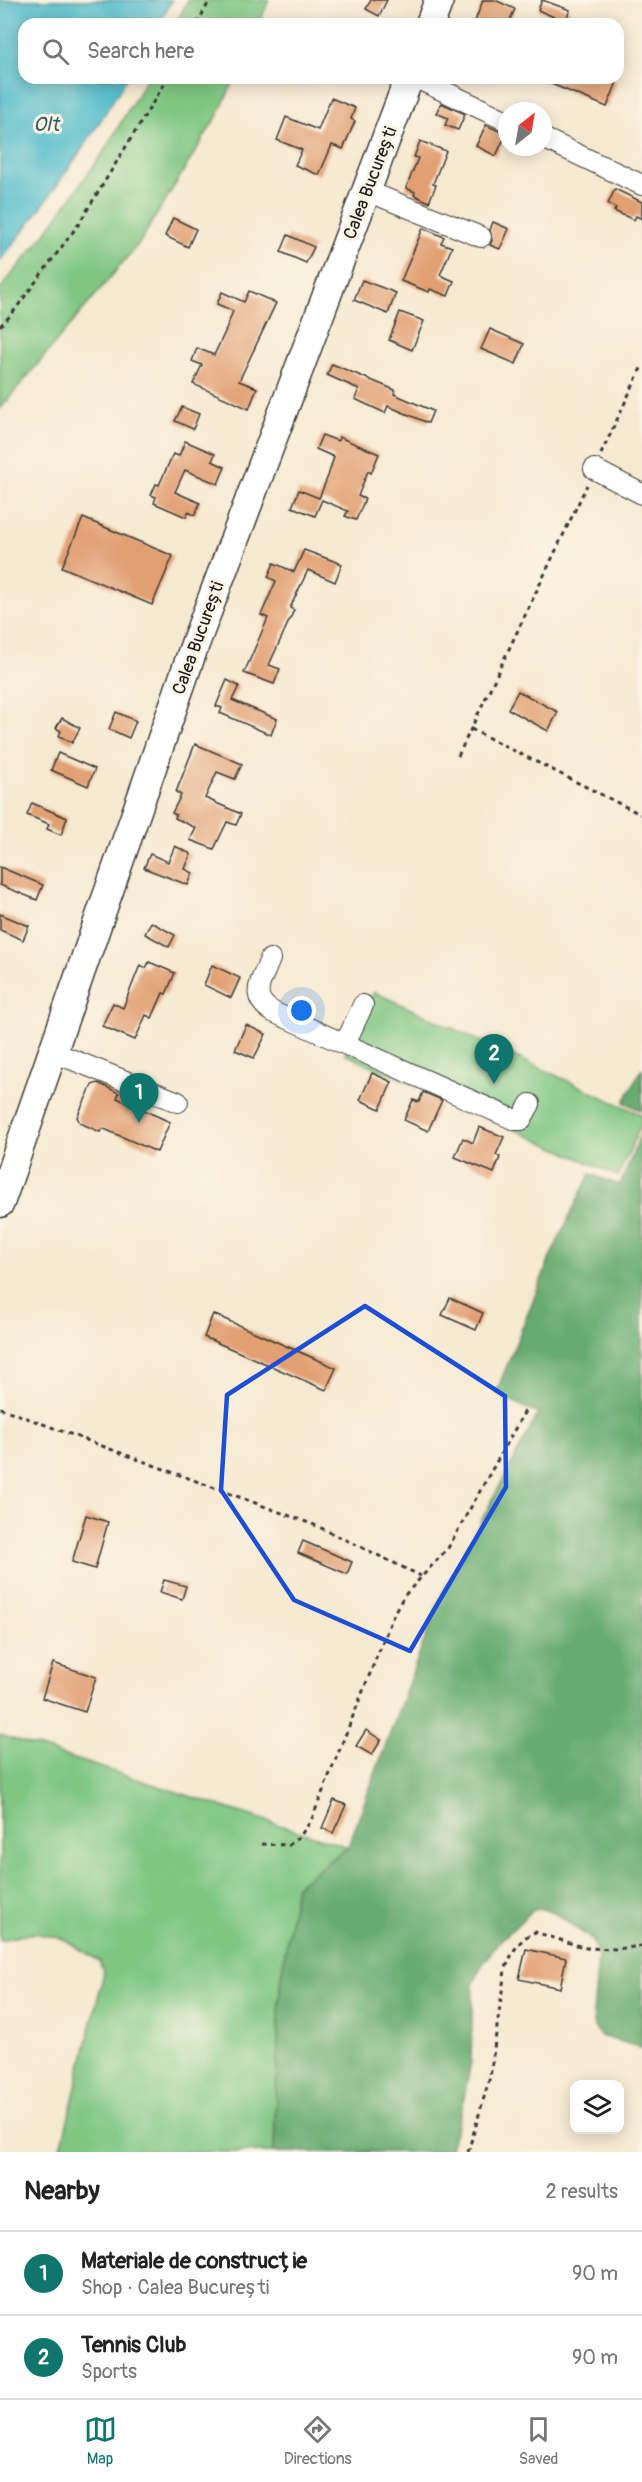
<!DOCTYPE html>
<meta charset="utf-8">
<style>
:root{--surface:#fff;--page:#f2f2f2;--text:#222;--muted:#767676;--line:#e0e0e0;--accent:#0f766e}
body{margin:0;font-family:Pangolin,sans-serif;background:var(--page);color:var(--text)}
.controls{position:absolute;right:18px;bottom:18px;display:grid;overflow:hidden;border-radius:12px;box-shadow:0 3px 15px #0003}
.controls button{width:54px;height:54px;display:grid;place-items:center;padding:0;border:0;border-bottom:2px solid var(--line);background:var(--surface);color:var(--text);font:30px sans-serif}
.compass{position:absolute;left:498px;top:102px;width:54px;height:54px;border-radius:50%;background:var(--surface);box-shadow:0 3px 15px #0003;rotate:31deg}
.you{position:absolute;left:302px;top:1011px;width:21px;height:21px;margin:-15px;border:4px solid #fff;border-radius:50%;background:#1a73e8;box-shadow:0 0 0 9px #1a73e833}
.badge{display:grid;place-items:center;width:39px;height:39px;border-radius:50%;background:var(--accent);color:#fff;font-size:20px;font-weight:700}
.pin{position:absolute;translate:-50% -50px;filter:drop-shadow(0 2px 3px #0008)}
.pin::after{content:'';position:absolute;top:32px;width:21px;height:18px;background:inherit;clip-path:polygon(0 0,100% 0,50% 100%)}
.list{margin:0;padding:0;list-style:none}
h2{display:flex;justify-content:space-between;align-items:center;height:78px;margin:0;padding:0 24px;font-size:26px}
h2 small{font-size:20px;font-weight:400;color:var(--muted)}
.list li{display:grid;grid-template-columns:39px 1fr auto;gap:18px;align-items:center;box-sizing:border-box;height:84px;padding:0 24px;border-top:2px solid var(--line)}
.list b{display:block;font-size:22px;white-space:nowrap}
.list p{margin:0;font-size:20px;white-space:nowrap;color:var(--muted)}
.list em{font-size:20px;font-style:normal;color:var(--muted)}
.icon{flex:none;width:33px;height:33px;fill:none;stroke:currentColor;stroke-width:2;stroke-linecap:round;stroke-linejoin:round}
.map{position:relative;flex:none;width:642px;height:2152px;overflow:hidden}
.search{position:absolute;background:var(--surface);box-shadow:0 3px 15px #0003;left:18px;right:18px;top:18px;height:66px;display:flex;align-items:center;gap:15px;box-sizing:border-box;padding:0 21px;border-radius:18px;color:var(--muted);font-size:22px}
.sheet{height:246px;background:var(--surface)}
nav{display:flex;justify-content:space-around;align-items:center;box-sizing:border-box;height:84px;border-top:2px solid var(--line);background:var(--surface);font-size:16px;color:var(--muted)}
nav a{display:grid;justify-items:center;gap:3px}
nav .on{color:var(--accent)}
.map>svg:first-child{display:block}
.green{fill:#7ec682;stroke:#4d714f;stroke-width:1.5}
.forest{fill:#66ab70;stroke:#416446;stroke-width:1.5}
.water{fill:#4fbbcb;stroke:#366c74;stroke-width:1.5}
.pier{fill:#f6e9d1}
.building{fill:#e19f72}
.lines{fill:none;stroke-linecap:round;stroke-linejoin:round}
.minor-casing{stroke:#3d3b37;stroke-width:22}
.highway-casing{stroke:#3d3b37;stroke-width:31}
.path{stroke:#3d3b37;stroke-width:3;stroke-dasharray:4.5 4.5;stroke-linecap:butt}
.minor{stroke:#fff;stroke-width:20}
.highway{stroke:#fff;stroke-width:28}
.marked{fill:none;stroke:#1d4ed8;stroke-width:4.5;stroke-linejoin:round}
.labels{text-anchor:middle;stroke-width:6;stroke-linejoin:round;paint-order:stroke}
.street-label{font-size:18px;fill:#1c1c1c;stroke:#fcf5e5}
.water-label{font-size:20px;font-style:italic;fill:#305c62;stroke:#fcf5e5}
</style>
<div class="map">
<svg width="642" height="2152" viewBox="0 0 642 2152">
<rect width="100%" height="100%" fill="#fcf5e5"/>
<filter id="ink" filterUnits="userSpaceOnUse"><feTurbulence type="fractalNoise" baseFrequency=".0167" numOctaves="2"/><feDisplacementMap in="SourceGraphic" scale="12" xChannelSelector="R" yChannelSelector="G"/><feConvolveMatrix kernelMatrix="1 2 1 2 8 2 1 2 1" color-interpolation-filters="sRGB"/></filter>
<filter id="wash" filterUnits="userSpaceOnUse"><feTurbulence type="fractalNoise" baseFrequency=".008" numOctaves="4" result="noise"/><feDisplacementMap in="SourceGraphic" scale="24" xChannelSelector="R" yChannelSelector="G"/><feGaussianBlur stdDeviation="1.35" result="paint"/><feColorMatrix in="noise" values="0 0 0 0 0 0 0 0 0 0 0 0 0 0 0 0 0 1.4 0 .05"/><feComposite in="paint" operator="in"/></filter>
<g filter="url(#wash)">
<rect width="100%" height="100%" fill="#f6e9d1"/>
<g class="green">
<path d="M188,0H269L259,24H176Z"/>
<path d="M147,78H235L219,113L140,242L0,409V289L47,231L103,153Z"/>
<path d="M374,992L642,1115V1123L618,1176L345,1054Z"/>
<path d="M0,1735L348,1847L296,1886L280,1984L274,2152H60L104,1973L99,1961L64,1939L34,1933L0,1940Z"/>
</g>
<g class="forest">
<path d="M642,1068V1111L624,1102Z"/>
<path d="M642,1131V2048L601,2036L595,2028L593,2014L598,1958L593,1940L554,1913L542,1909L533,1910L500,1941L482,1965L473,1985L471,2062L462,2108L449,2152H274L280,1984L296,1886L348,1847L440,1598L538,1414L496,1393L552,1253L590,1174L620,1185Z"/>
</g>
<path class="water" d="M0,0H172L159,24H24V78H128C88,142 46,203 0,262Z"/>
<path class="pier" d="M128,78L130,79L90,145L43,212L0,265V262L41,210L87,144Z"/>
<g id="blocks">
<g class="building">
<path d="M371,0H387L379,16L366,9Z"/>
<path d="M483,0H495L515,9L508,24H474Z"/>
<path d="M542,0L570,10L565,22L538,10Z"/>
<path d="M537,78H607L617,82L607,107Z"/>
<path d="M331,98L355,108L351,119L355,121L343,149L332,145L319,175L295,165L302,150L277,140L286,117L318,130Z"/>
<path d="M441,103L465,114L458,130L445,125L448,118L436,113Z"/>
<path d="M486,125L506,134L496,156L476,146Z"/>
<path d="M420,141L446,151L433,184L436,185L429,202L414,195L415,192L406,188L418,158L414,157Z"/>
<path d="M615,189L642,202V219L636,216L634,220L614,211L616,208L608,204Z"/>
<path d="M173,218L196,229L188,247L165,236Z"/>
<path d="M493,222L509,229L500,249L490,245L492,241L490,230Z"/>
<path d="M423,228L444,237L441,243L452,247L440,275L454,281L448,296L430,289L429,292L401,281Z"/>
<path d="M288,235L314,247L306,263L281,252Z"/>
<path d="M362,280L396,293L388,314L354,300Z"/>
<path d="M249,291L276,303L239,381L257,388L249,409L193,384L202,365L192,361L197,348L214,355L225,332L233,311L217,304L222,292L244,302Z"/>
<path d="M400,312L424,321L412,350L389,340Z"/>
<path d="M490,329L524,344L516,364L481,349Z"/>
<path d="M332,364L395,390L394,394L433,411L428,423L388,406L385,413L355,399L359,389L327,375Z"/>
<path d="M182,407L199,414L193,429L175,421Z"/>
<path d="M322,435L338,441L339,437L379,454L371,473L368,471L358,496L365,499L356,520L345,516L348,511L322,500L315,516L292,507L299,490L319,498L328,476L334,457L316,449Z"/>
<path d="M185,441L215,454L212,461L225,467L218,484L185,470L175,492L200,503L195,515L188,512L186,517L154,503L156,497L151,495L156,484L159,485L173,454L179,456Z"/>
<path d="M83,518L173,556L152,605L62,567Z"/>
<path d="M304,550L342,564L335,582L308,570L290,608L294,610L269,665L280,669L274,684L244,673L268,618L261,615L276,581L268,577L274,563L294,572Z"/>
<path d="M227,680L239,686L232,700L277,719L271,735L220,713L222,708L216,706Z"/>
<path d="M518,691L558,712L548,731L508,709Z"/>
<path d="M116,712L136,721L129,738L109,729Z"/>
<path d="M62,718L80,728L72,743L59,736L61,731L56,728Z"/>
<path d="M195,744L242,764L235,779L217,772L205,798L241,814L236,825L227,822L214,849L190,840L196,828L175,818L176,815L172,813L181,795L176,792Z"/>
<path d="M58,753L95,769L88,786L51,770Z"/>
<path d="M32,803L67,818L61,835L47,829L49,824L27,815Z"/>
<path d="M175,846L191,854L185,869L193,873L188,885L144,868L150,854L168,862Z"/>
<path d="M0,867L43,885L37,900L0,885Z"/>
<path d="M0,914L29,926L23,940L0,930Z"/>
<path d="M151,922L175,935L169,947L145,934Z"/>
<path d="M149,962L175,973L166,994L163,993L152,1018L146,1015L135,1040L102,1026L113,1003L123,1008L140,965L146,968Z"/>
<path d="M212,965L240,978L231,998L204,985Z"/>
<path d="M246,1025L266,1034L254,1058L235,1050Z"/>
<path d="M372,1073L392,1082L380,1109L360,1100Z"/>
<path d="M98,1083L119,1093L117,1098L170,1122L157,1152L102,1128L100,1132L80,1123L77,1117L92,1085Z"/>
<path d="M423,1092L442,1100L428,1131L404,1120L413,1100L419,1102Z"/>
<path d="M479,1127L504,1137L496,1155L500,1157L494,1173L455,1157L463,1138L473,1143Z"/>
<path d="M450,1298L483,1313L476,1330L442,1315Z"/>
<path d="M213,1314L336,1368L326,1390L204,1337Z"/>
<path d="M86,1515L108,1522L95,1569L72,1562Z"/>
<path d="M303,1541L352,1562L347,1574L298,1553Z"/>
<path d="M164,1580L186,1586L182,1599L160,1592Z"/>
<path d="M53,1663L96,1677L85,1712L42,1698Z"/>
<path d="M366,1730L381,1740L372,1755L356,1746Z"/>
<path d="M334,1800L346,1805L333,1833L322,1828Z"/>
<path d="M526,1949L566,1958L560,1988L519,1979Z"/>
</g>
</g>
</g>
<g filter="url(#ink)">
<use href="#blocks" fill-opacity="0" stroke="#3d3b37" stroke-width="1.5"/>
<g class="lines">
<g class="minor-casing">
<g id="minor">
<path d="M416,78L507,121"/>
<path d="M543,138L642,185"/>
<path d="M367,191L481,237"/>
<path d="M594,469L642,494"/>
<path d="M270,959C261,983 248,996 273,1012L515,1120H521L530,1104"/>
<path d="M345,1044L363,1005"/>
<path d="M53,1052L178,1102"/>
</g>
</g>
<g class="highway-casing">
<g id="highway">
<path d="M430,24L439,0"/>
<path d="M0,1203L195,644L409,78"/>
</g>
</g>
<g class="path">
<path d="M197,24L210,0"/>
<path d="M0,326L11,315L78,225L168,78"/>
<path d="M601,454L642,366"/>
<path d="M471,729L642,815"/>
<path d="M458,756L587,485"/>
<path d="M0,1408L317,1526L421,1576"/>
<path d="M261,1844L289,1845L300,1836L311,1821L395,1611L404,1596L448,1548L525,1411"/>
<path d="M468,2152L490,2077L505,1970C512,1953 518,1939 535,1932L586,1948L616,1949L642,1946"/>
</g>
<use href="#minor" class="minor"/>
<use href="#highway" class="highway"/>
</g>
</g>
<path class="marked" d="M365,1306L505,1396L506,1487L410,1651L294,1600L221,1490L227,1395Z"/>
<g class="labels">
<g class="street-label">
<text transform="translate(370 183) rotate(-69)" y="6">Calea București</text>
<text transform="translate(198 638) rotate(-70)" y="6">Calea București</text>
</g>
<g class="water-label">
<text x="46" y="131">Olt</text>
</g>
</g>
</svg>
<div class="controls">
<button><svg class="icon" aria-label="layers" viewBox="0 0 24 24"><path d="M12 4l9 5-9 5-9-5zM3 14l9 5 9-5"/></svg></button>
</div>
<svg class="compass" viewBox="-18 -18 36 36"><path d="M0-13l5 13h-10z" fill="#e53935"/><path d="M0 13l5-13h-10z" fill="#767676"/></svg>
<div class="you"></div>
<div class="pin badge" style="left:139px;top:1123px">1</div>
<div class="pin badge" style="left:494px;top:1084px">2</div>
<div class="search"><svg class="icon" aria-label="search" viewBox="0 0 24 24"><circle cx="10" cy="10" r="6"/><path d="M15 15l6 6"/></svg>Search here</div>
</div>
<section class="sheet">
<h2>Nearby<small>2 results</small></h2>
<ul class="list">
<li><span class="badge">1</span><div><b>Materiale de construcție</b><p>Shop · Calea București</p></div><em>90 m</em></li>
<li><span class="badge">2</span><div><b>Tennis Club</b><p>Sports</p></div><em>90 m</em></li>
</ul>
</section>
<nav>
<a class="on"><svg class="icon" aria-label="map" viewBox="0 0 24 24"><path d="M3 6l6-2 6 2 6-2v14l-6 2-6-2-6 2zM9 4v14M15 6v14"/></svg>Map</a>
<a><svg class="icon" aria-label="directions" viewBox="0 0 24 24"><path d="M12 3l9 9-9 9-9-9zM9 14v-3h6M13 9l2 2-2 2"/></svg>Directions</a>
<a><svg class="icon" aria-label="saved" viewBox="0 0 24 24"><path d="M7 4h10v16l-5-4-5 4z"/></svg>Saved</a>
</nav>
